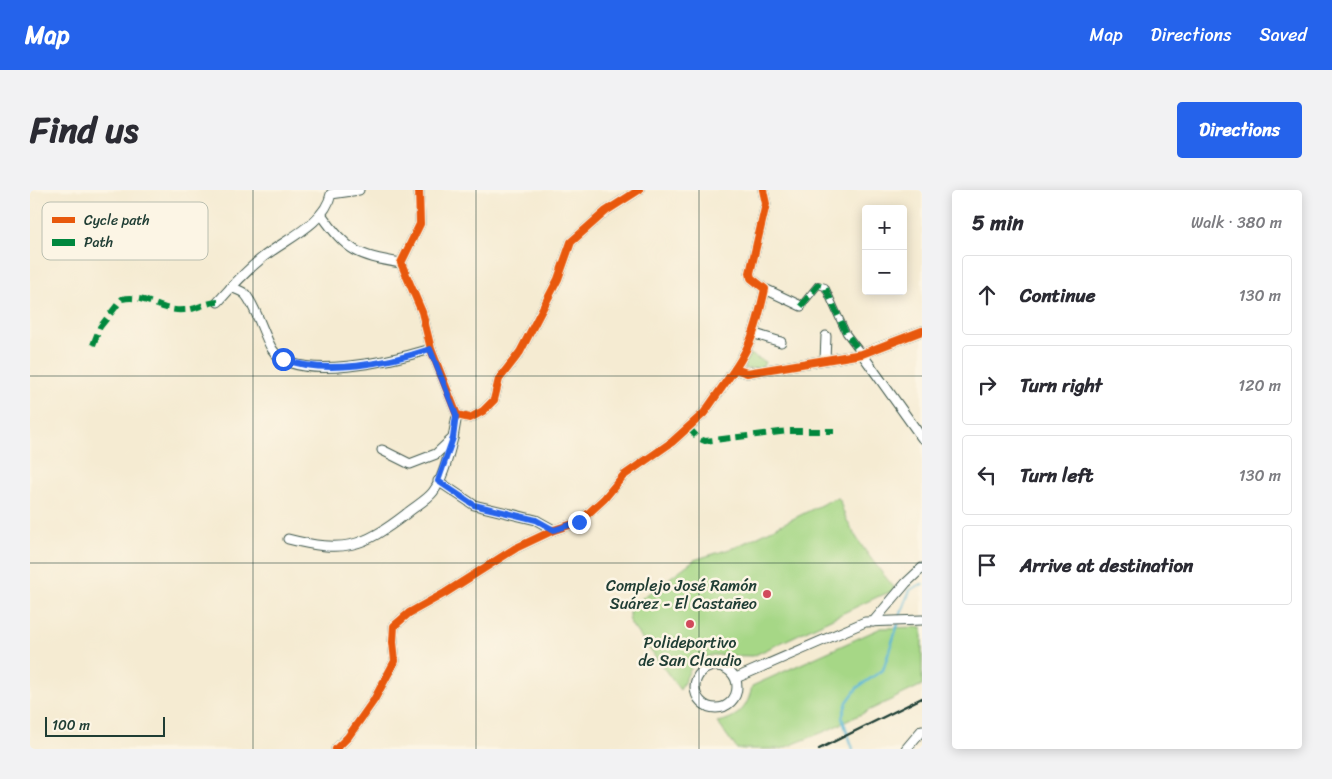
<!DOCTYPE html>
<meta charset="utf-8">
<style>
:root{--surface:#fff;--page:#f2f2f3;--text:#2b2b33;--muted:#7c7c81;--line:#e1e1e2;--accent:#2563eb}
body{margin:0;font-family:Sriracha,sans-serif;background:var(--page);color:var(--text)}
.controls{position:absolute;right:15px;top:15px;display:grid;overflow:hidden;border-radius:5px;box-shadow:0 2px 12px #0003}
.controls button{width:45px;height:45px;display:grid;place-items:center;padding:0;border:0;border-bottom:1px solid var(--line);background:var(--surface);color:var(--text);font:25px sans-serif}
.scale{position:absolute;left:15px;bottom:12px;width:120px;box-sizing:border-box;padding-left:5px;border:2px solid #1f3d34;border-top:0;font-size:14px;line-height:18px;white-space:nowrap;color:#1f3d34;-webkit-text-stroke:4px #fcf5e5;paint-order:stroke}
.stop{position:absolute;width:15px;height:15px;margin:-11px;border:4px solid #2563eb;border-radius:50%;background:#fff}
.stop.end{background:#2563eb;border-color:#fff;box-shadow:0 1px 5px #0008}
.list{margin:0;padding:0;list-style:none}
h2{display:flex;justify-content:space-between;align-items:center;height:65px;margin:0;padding:0 20px;font-size:21px}
h2 small{font-size:16px;font-weight:400;color:var(--muted)}
.list li{display:grid;grid-template-columns:32px 1fr auto;gap:15px;align-items:center;box-sizing:border-box;height:80px;margin:0 10px 10px;padding:0 10px;border:1px solid var(--line);border-radius:5px}
.list b{display:block;font-size:19px;white-space:nowrap}
.list em{font-size:16px;font-style:normal;color:var(--muted)}
.icon{flex:none;width:28px;height:28px;fill:none;stroke:currentColor;stroke-width:2;stroke-linecap:round;stroke-linejoin:round}
.map{position:relative;flex:none;width:892px;height:559px;overflow:hidden;border-radius:5px}
header{display:flex;align-items:center;gap:30px;box-sizing:border-box;height:70px;padding:0 25px;background:var(--accent);color:#fff}
header strong{font-size:24px}
nav{display:flex;gap:28px;margin-inline-start:auto;font-size:18px}
.intro{display:flex;align-items:center;justify-content:space-between;box-sizing:border-box;height:120px;padding:0 30px}
h1{margin:0;font-size:35px}
.button{padding:12px 22px;border-radius:5px;background:var(--accent);color:#fff;font-size:18px;font-weight:700}
main{display:flex;gap:30px;padding:0 30px}
aside{flex:1;background:var(--surface);border-radius:5px;box-shadow:0 2px 12px #0003}
.map>svg:first-child{display:block}
.green{fill:#a6d786;stroke:#628a5d}
.lines{fill:none;stroke-linecap:round;stroke-linejoin:round}
.stream{stroke:#58b6d6;stroke-width:2.5}
.pedestrian-casing{stroke:#3f574c;stroke-width:8}
.minor-casing{stroke:#3f574c;stroke-width:11}
.pedestrian{stroke:#fff;stroke-width:6}
.minor{stroke:#fff;stroke-width:9}
.rail{stroke:#1f3d34;stroke-width:2.5}
.quiet{stroke:#00873e;stroke-width:6;stroke-dasharray:12 6;stroke-linecap:butt}
.cycleway-casing{stroke:#fcf5e5;stroke-width:11}
.cycleway{stroke:#e8590c;stroke-width:8}
.route{stroke:#2563eb;stroke-width:6}
.grid{fill:none;stroke:#1f3d34;stroke-width:1;stroke-opacity:0.55}
.poi-dot{fill:#d1495b;stroke:#fcf5e5;stroke-width:2}
.labels{text-anchor:middle;stroke-width:5;stroke-linejoin:round;paint-order:stroke}
.poi-label{font-size:16px;fill:#1f3d34;stroke:#fcf5e5;text-anchor:end}
.key{fill:#fcf5e5;stroke:#babeb0;stroke-width:1}
.key-label{font-size:14px;fill:#1f3d34}
</style>
<header>
<strong>Map</strong>
<nav><a>Map</a><a>Directions</a><a>Saved</a></nav>
</header>
<div class="intro"><h1>Find us</h1><a class="button">Directions</a></div>
<main>
<div class="map">
<svg width="892" height="559" viewBox="0 0 892 559">
<rect width="100%" height="100%" fill="#fcf5e5"/>
<filter id="ink" filterUnits="userSpaceOnUse"><feTurbulence type="fractalNoise" baseFrequency=".02" numOctaves="2"/><feDisplacementMap in="SourceGraphic" scale="10" xChannelSelector="R" yChannelSelector="G"/><feConvolveMatrix kernelMatrix="1 2 1 2 8 2 1 2 1" color-interpolation-filters="sRGB"/></filter>
<filter id="wash" filterUnits="userSpaceOnUse"><feTurbulence type="fractalNoise" baseFrequency=".0096" numOctaves="4" result="noise"/><feDisplacementMap in="SourceGraphic" scale="20" xChannelSelector="R" yChannelSelector="G"/><feGaussianBlur stdDeviation="1.12" result="paint"/><feColorMatrix in="noise" values="0 0 0 0 0 0 0 0 0 0 0 0 0 0 0 0 0 1.4 0 .05"/><feComposite in="paint" operator="in"/></filter>
<g filter="url(#wash)">
<rect width="100%" height="100%" fill="#f5ebd2"/>
<g class="green">
<path d="M720,164L735,172L732,178L715,179L714,174Z"/>
<path d="M808,308L810,310C815,338 846,376 864,397L863,401L847,407L723,466L683,465L673,468L660,480L650,500L600,433L599,421L603,415L664,370L706,357L803,309Z"/>
<path d="M892,437V495L796,541L751,559H707L687,532C709,528 718,517 722,496L851,438Z"/>
</g>
<g class="lines">
<g class="stream">
<path d="M869,428L880,400L892,394"/>
<path d="M823,559L812,528L817,512L828,497L853,480L868,434"/>
</g>
</g>
</g>
<g filter="url(#ink)">
<g class="lines">
<g class="pedestrian-casing">
<path id="pedestrian" d="M771,116L788,95L795,97L816,143L832,164"/>
</g>
<g class="minor-casing">
<g id="minor">
<path d="M389,0L390,34L371,73L392,122L401,159L427,225L440,228L453,221L464,210L469,189L490,162L528,89L541,52L576,21L609,0"/>
<path d="M733,0L736,14L720,83L721,88L735,99C728,130 723,152 705,179L717,183L832,164L892,141"/>
<path d="M291,24C318,62 326,65 371,73"/>
<path d="M201,97C205,99 212,101 215,104C225,114 234,146 242,159C264,195 368,169 401,159"/>
<path d="M735,99L771,116"/>
<path d="M188,112C202,96 216,81 232,68C254,50 295,34 301,4L329,0"/>
<path d="M725,144L751,152"/>
<path d="M832,164L892,248"/>
<path d="M795,170L796,146"/>
<path d="M352,260L380,274L406,264L423,248L427,225"/>
<path d="M408,291L444,315L506,330L524,340"/>
<path d="M258,349C313,363 332,358 376,324C384,317 397,310 403,302C414,287 418,266 423,248"/>
<path d="M843,432L876,393L892,378"/>
<circle cx="686" cy="497" r="21"/>
<path d="M706,488L835,432L892,430"/>
<path d="M306,559L318,547L344,510L365,471L363,452L364,436L379,423L415,403L486,358L524,340L549,332L574,309L593,286L642,252L674,223L705,179"/>
<path d="M876,559L892,540"/>
</g>
</g>
<use href="#pedestrian" class="pedestrian"/>
<use href="#minor" class="minor"/>
<path class="rail" d="M789,559L892,508"/>
<g class="quiet">
<path d="M771,116L788,95L795,97L816,143L832,164"/>
<path d="M63,155L70,137L92,109C117,104 130,122 154,120C166,120 176,112 188,112"/>
<path d="M658,237L668,248L675,251L759,241H804"/>
</g>
<g class="cycleway-casing">
<g id="cycleway">
<path d="M389,0L390,34L371,73L392,122L401,159L427,225L440,228L453,221L464,210L469,189L490,162L528,89L541,52L576,21L609,0"/>
<path d="M733,0L736,14L720,83L721,88L735,99C728,130 723,152 705,179L717,183L832,164L892,141"/>
<path d="M306,559L318,547L344,510L365,471L363,452L364,436L379,423L415,403L486,358L524,340L549,332L574,309L593,286L642,252L674,223L705,179"/>
</g>
</g>
<use href="#cycleway" class="cycleway"/>
</g>
</g>
<g class="lines" filter="url(#ink)">
<path class="route" d="M253,169C296,186 358,173 400,159L426,225L423,248L408,291L444,315L506,330L524,340L549,332"/>
</g>
<path class="grid" d="M223,0V559M446,0V559M669,0V559M0,186H892M0,373H892"/>
<g class="poi-dot">
<circle cx="737" cy="404" r="5"/>
<circle cx="660" cy="434" r="5"/>
</g>
<g class="labels">
<g class="poi-label">
<text x="727" y="401">Complejo José Ramón<tspan x="727" dy="18">Suárez - El Castañeo</tspan></text>
<text x="660" y="458" text-anchor="middle">Polideportivo<tspan x="660" dy="18">de San Claudio</tspan></text>
</g>
</g>
<rect x="12" y="12" width="166" height="58" rx="8" class="key"/>
<rect x="22" y="27" width="23" height="6" fill="#e8590c"/>
<rect x="22" y="49" width="23" height="7" fill="#00873e"/>
<g class="key-label">
<text x="54" y="35">Cycle path</text>
<text x="54" y="57">Path</text>
</g>
</svg>
<div class="controls">
<button>+</button>
<button>−</button>
</div>
<div class="scale">100 m</div>
<div class="stop" style="left:253px;top:169px"></div>
<div class="stop end" style="left:549px;top:332px"></div>
</div>
<aside>
<h2>5 min<small>Walk · 380 m</small></h2>
<ul class="list">
<li><svg class="icon" aria-label="ahead" viewBox="0 0 24 24"><path d="M12 20V5M6 11l6-6 6 6"/></svg><div><b>Continue</b></div><em>130 m</em></li>
<li><svg class="icon" aria-label="right" viewBox="0 0 24 24"><path d="M7 20v-9h11M14 6l5 5-5 5"/></svg><div><b>Turn right</b></div><em>120 m</em></li>
<li><svg class="icon" aria-label="left" viewBox="0 0 24 24"><path d="M17 20v-9H6M10 6l-5 5 5 5"/></svg><div><b>Turn left</b></div><em>130 m</em></li>
<li><svg class="icon" aria-label="arrive" viewBox="0 0 24 24"><path d="M6 21V4h12l-3 4 3 4H6"/></svg><div><b>Arrive at destination</b></div></li>
</ul>
</aside>
</main>
